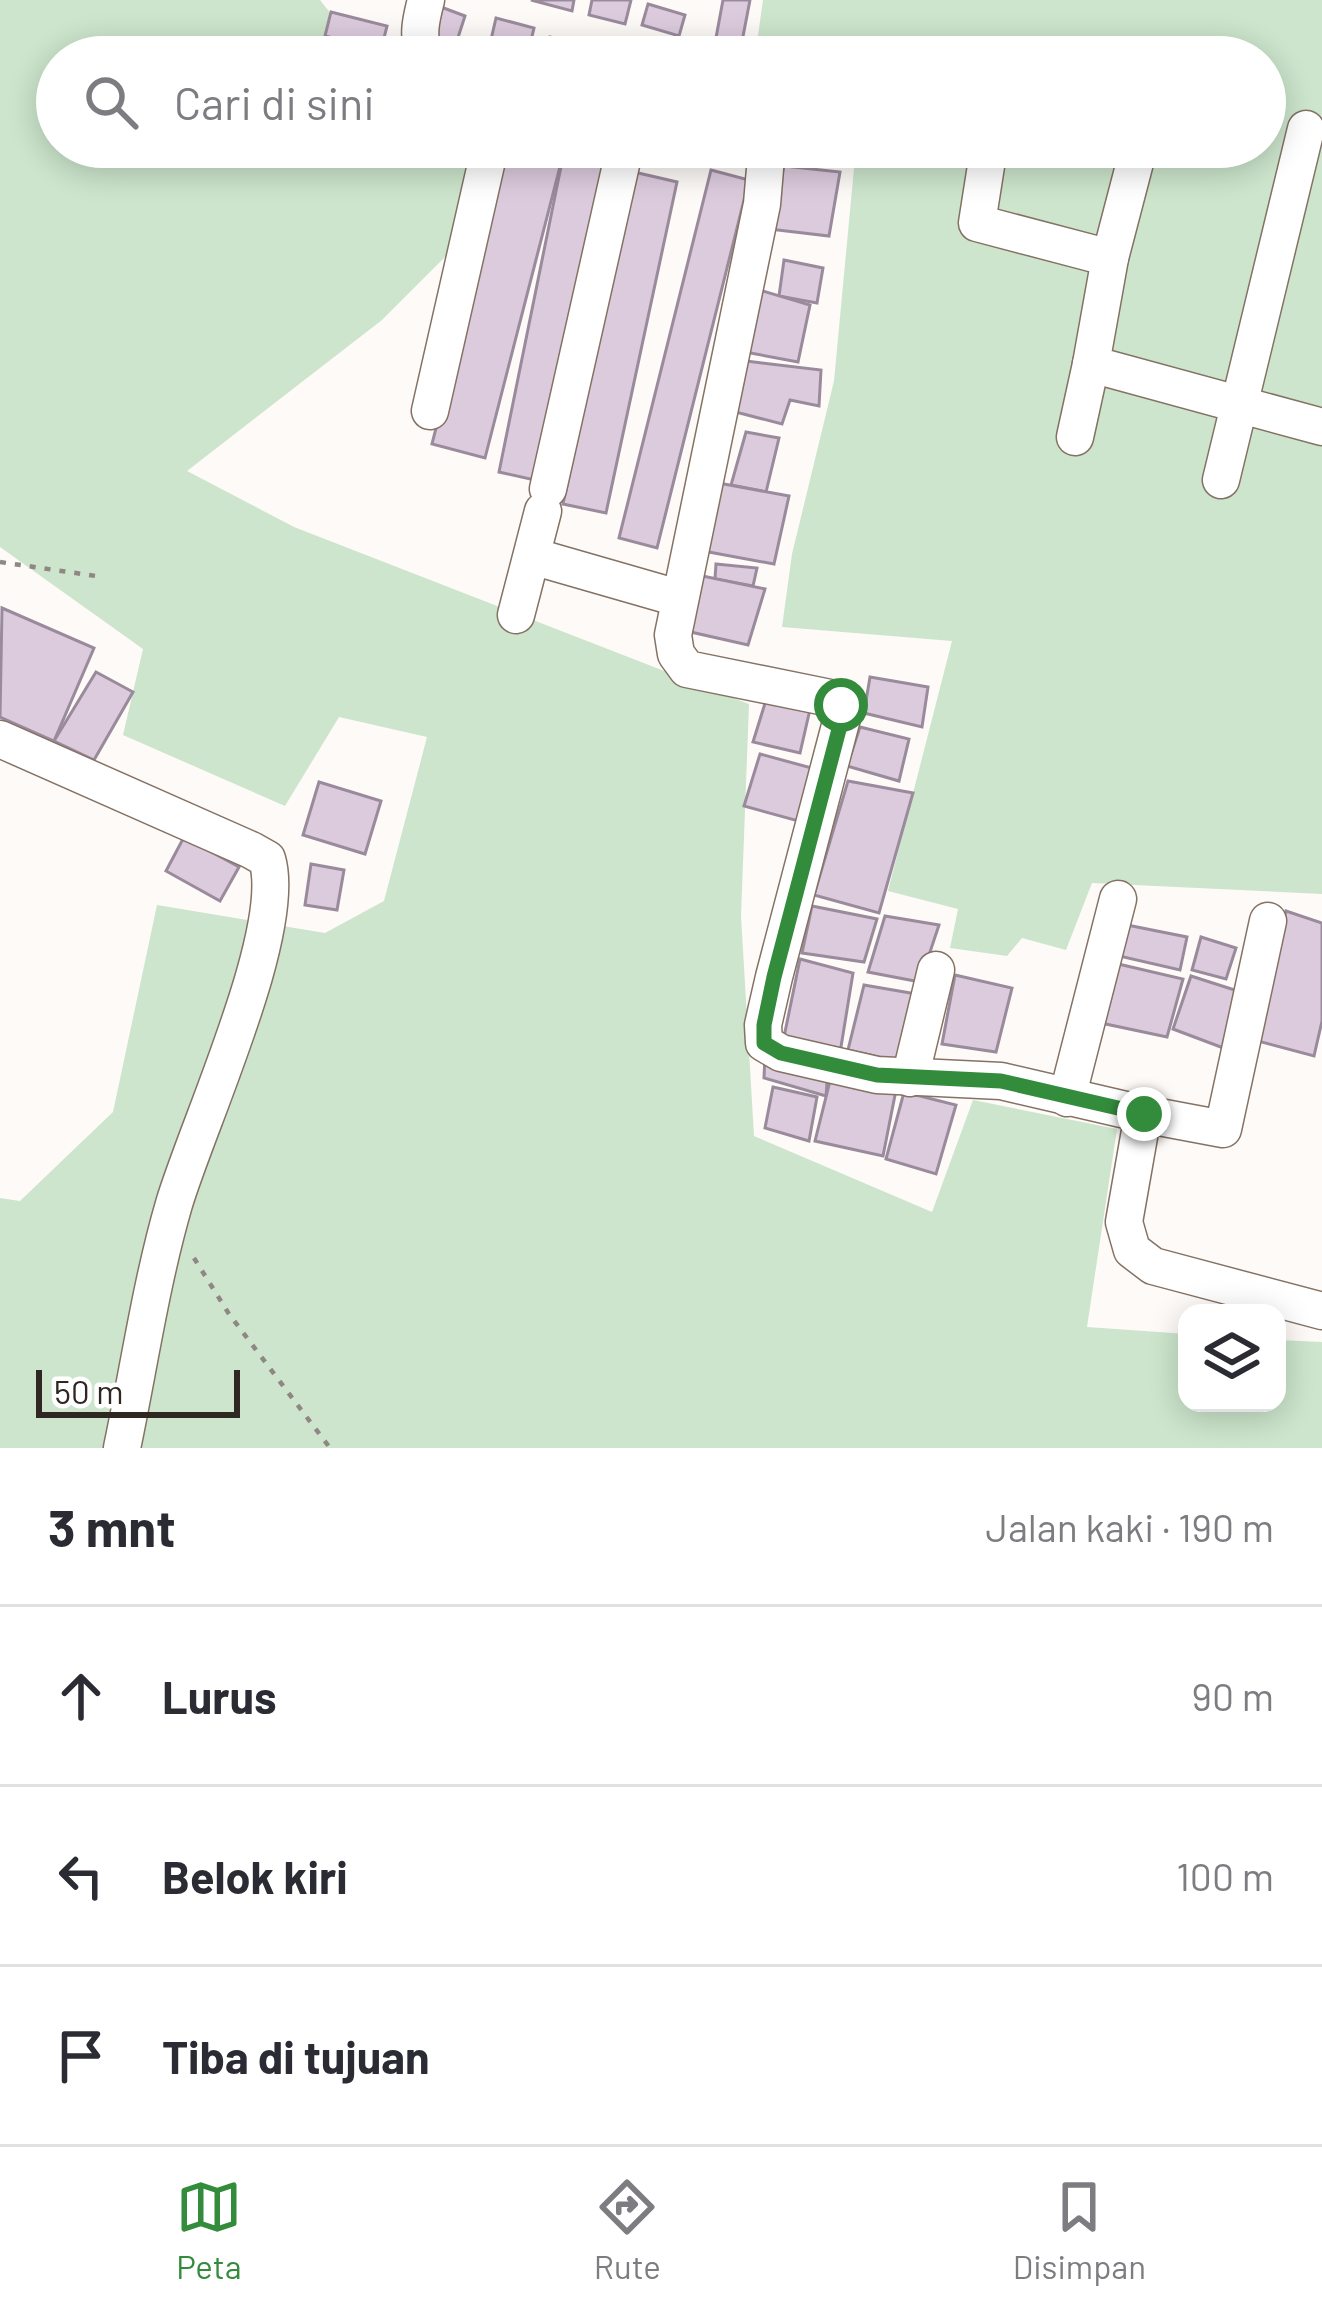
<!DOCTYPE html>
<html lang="id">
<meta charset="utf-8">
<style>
:root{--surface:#fff;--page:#f7f7f7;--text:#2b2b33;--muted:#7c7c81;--line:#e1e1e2;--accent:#328c3c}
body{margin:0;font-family:Barlow,sans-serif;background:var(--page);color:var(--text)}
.controls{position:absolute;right:36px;bottom:36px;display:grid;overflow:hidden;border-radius:24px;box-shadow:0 6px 30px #0003}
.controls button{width:108px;height:108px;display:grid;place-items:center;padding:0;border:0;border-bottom:3px solid var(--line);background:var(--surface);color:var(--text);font:60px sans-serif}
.scale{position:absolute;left:36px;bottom:30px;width:204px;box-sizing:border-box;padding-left:12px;border:6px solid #2f2722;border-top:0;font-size:33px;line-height:42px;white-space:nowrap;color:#2f2722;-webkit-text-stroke:9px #fff;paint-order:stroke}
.stop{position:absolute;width:36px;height:36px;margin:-27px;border:9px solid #328c3c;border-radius:50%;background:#fff}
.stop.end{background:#328c3c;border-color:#fff;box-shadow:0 3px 12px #0008}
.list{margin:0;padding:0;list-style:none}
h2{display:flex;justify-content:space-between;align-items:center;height:156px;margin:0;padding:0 48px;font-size:51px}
h2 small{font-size:39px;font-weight:400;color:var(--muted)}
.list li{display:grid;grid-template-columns:78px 1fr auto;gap:36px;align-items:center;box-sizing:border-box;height:180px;padding:0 48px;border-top:3px solid var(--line)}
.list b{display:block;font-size:45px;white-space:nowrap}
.list em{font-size:39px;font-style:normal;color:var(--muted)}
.icon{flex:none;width:66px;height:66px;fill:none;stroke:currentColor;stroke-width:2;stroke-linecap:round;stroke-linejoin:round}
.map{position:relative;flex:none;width:1322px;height:1448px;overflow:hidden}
.search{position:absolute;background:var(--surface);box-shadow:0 6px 30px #0003;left:36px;right:36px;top:36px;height:132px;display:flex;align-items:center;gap:30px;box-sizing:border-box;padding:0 42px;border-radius:66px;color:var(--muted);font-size:45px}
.sheet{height:696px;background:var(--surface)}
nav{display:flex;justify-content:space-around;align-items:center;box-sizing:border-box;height:168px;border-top:3px solid var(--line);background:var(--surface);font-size:33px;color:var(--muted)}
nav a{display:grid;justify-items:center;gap:6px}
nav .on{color:var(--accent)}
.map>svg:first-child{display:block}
.green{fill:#cce5cc}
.building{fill:#dccbdd;stroke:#9a8b9c;stroke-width:3}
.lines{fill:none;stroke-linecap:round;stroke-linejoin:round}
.minor-casing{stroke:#847264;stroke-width:39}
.path{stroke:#8e8783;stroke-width:4.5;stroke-dasharray:6 9;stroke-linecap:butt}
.minor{stroke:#fff;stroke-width:36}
.route{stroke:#328c3c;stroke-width:15}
</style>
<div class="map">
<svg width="1322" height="1448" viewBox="0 0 1322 1448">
<rect width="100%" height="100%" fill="#fefaf7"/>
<g class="green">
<path d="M0,0H320L365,57H57V147H474L452,250L382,320L187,471L294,527L749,704L741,916L754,1136L932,1212L973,1100L1117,1129L1087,1327L1187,1334V1403H1277V1340L1322,1342V1448H0V1198L20,1201L113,1112L157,905L325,933L384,901L427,737L339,717L285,806L123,735L143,649L0,547Z"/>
<path d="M763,0H1322V894L1092,883L1066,950L1022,938L1007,956L950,948L958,909L888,891L952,641L782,627L792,554L834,381L856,147H1265V57H755Z"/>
</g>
<g class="building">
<path d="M531,0H574L572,11Z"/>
<path d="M592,0H631L625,24L589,15Z"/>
<path d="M723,0H750L739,57L713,54Z"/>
<path d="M648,4L685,15L679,36L642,25Z"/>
<path d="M441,7L465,16L453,53L428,45Z"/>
<path d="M331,12L387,26L381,50L325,36Z"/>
<path d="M496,18L534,28L527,57H487Z"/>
<path d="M550,37L587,47L585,57H545Z"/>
<path d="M508,147H565L485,458L432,444Z"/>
<path d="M565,147H607L539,481L499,472Z"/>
<path d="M777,147L807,151L805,168L776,165Z"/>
<path d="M784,166L840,172L829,236L769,229Z"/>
<path d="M711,170L749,180L657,548L619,538Z"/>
<path d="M634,172L677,182L606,513L563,504Z"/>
<path d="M784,260L823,268L817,303L779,296Z"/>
<path d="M756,289L810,305L798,362L740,351Z"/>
<path d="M746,361L821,370L819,406L790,400L782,424L728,410Z"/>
<path d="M746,432L779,438L766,492L731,485Z"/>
<path d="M713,482L789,496L774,564L698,550Z"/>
<path d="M716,564L757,568L753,586L715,579Z"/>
<path d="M693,574L765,589L748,645L682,630Z"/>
<path d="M2,608L94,648L54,741L0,717Z"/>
<path d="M96,672L133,692L94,760L54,741Z"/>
<path d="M870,677L928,687L922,727L864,713Z"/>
<path d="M767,697L811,705L800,753L753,742Z"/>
<path d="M860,727L909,739L899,781L847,766Z"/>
<path d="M760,754L819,770L802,822L744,806Z"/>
<path d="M848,781L913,793L879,913L814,895Z"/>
<path d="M319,782L381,801L365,854L303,835Z"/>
<path d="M184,837L239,867L220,901L166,871Z"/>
<path d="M311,864L344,870L337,910L305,905Z"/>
<path d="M812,906L877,919L864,962L802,953Z"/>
<path d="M1286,911L1322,923V1021L1314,1056L1254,1040Z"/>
<path d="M885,916L939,925L920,982L868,972Z"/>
<path d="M1127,925L1187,937L1180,970L1119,956Z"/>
<path d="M1201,937L1236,948L1226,979L1192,970Z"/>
<path d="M800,959L853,973L840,1053L784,1037Z"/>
<path d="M1114,963L1183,979L1167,1037L1101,1023Z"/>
<path d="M955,975L1012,988L996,1052L942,1044Z"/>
<path d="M1191,976L1244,993L1226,1049L1173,1029Z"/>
<path d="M864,985L922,995L905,1063L848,1050Z"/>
<path d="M765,1055L828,1069L826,1096L764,1078Z"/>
<path d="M832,1073L896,1090L883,1156L815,1141Z"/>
<path d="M773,1087L817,1097L809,1141L765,1128Z"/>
<path d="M904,1092L956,1105L936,1174L886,1159Z"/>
</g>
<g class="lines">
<g class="minor-casing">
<g id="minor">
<path d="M426,57C416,39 421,19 426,0"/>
<path d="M759,147L766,157L762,204L673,635L676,654L687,669L835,699L841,705L842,718L774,977L763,1025L764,1043L781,1053L877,1075L1001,1081L1143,1114L1124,1222L1132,1250L1153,1266L1322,1311"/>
<path d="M989,147L977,223L1110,258L1091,364L1322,427"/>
<path d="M1110,258L1139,147"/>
<path d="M430,411L490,147"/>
<path d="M1075,437L1091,364"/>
<path d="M1221,480L1306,129"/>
<path d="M548,489L625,147"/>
<path d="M532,556L678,598"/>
<path d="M516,615L543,511"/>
<path d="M0,739L251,850L267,859C289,930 197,1126 174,1204C151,1283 139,1367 122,1448"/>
<path d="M910,1078L936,970"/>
<path d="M1067,1098L1118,899"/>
<path d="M1143,1114L1223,1129L1268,921"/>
</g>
</g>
<g class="path">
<path d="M0,562L96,576"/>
<path d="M194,1258L229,1314L330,1448"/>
</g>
<use href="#minor" class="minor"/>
</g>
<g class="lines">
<path class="route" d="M841,705L842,718L774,977L764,1025V1043L781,1053L877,1075L1001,1081L1144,1114"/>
</g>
</svg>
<div class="controls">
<button><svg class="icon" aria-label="layers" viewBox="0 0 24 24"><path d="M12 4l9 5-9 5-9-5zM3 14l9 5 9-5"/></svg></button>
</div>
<div class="scale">50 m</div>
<div class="stop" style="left:841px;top:705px"></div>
<div class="stop end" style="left:1144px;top:1114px"></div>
<div class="search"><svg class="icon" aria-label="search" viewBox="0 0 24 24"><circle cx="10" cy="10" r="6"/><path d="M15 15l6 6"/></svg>Cari di sini</div>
</div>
<section class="sheet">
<h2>3 mnt<small>Jalan kaki · 190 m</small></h2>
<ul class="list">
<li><svg class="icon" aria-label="ahead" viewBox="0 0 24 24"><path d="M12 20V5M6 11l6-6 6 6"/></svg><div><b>Lurus</b></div><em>90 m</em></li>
<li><svg class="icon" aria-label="left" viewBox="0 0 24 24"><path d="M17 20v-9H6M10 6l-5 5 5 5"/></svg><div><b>Belok kiri</b></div><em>100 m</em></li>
<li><svg class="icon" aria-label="arrive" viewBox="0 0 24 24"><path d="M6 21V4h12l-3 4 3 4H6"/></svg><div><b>Tiba di tujuan</b></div></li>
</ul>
</section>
<nav>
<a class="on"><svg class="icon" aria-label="map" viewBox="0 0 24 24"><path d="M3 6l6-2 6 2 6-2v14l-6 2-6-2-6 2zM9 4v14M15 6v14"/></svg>Peta</a>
<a><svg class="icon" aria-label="directions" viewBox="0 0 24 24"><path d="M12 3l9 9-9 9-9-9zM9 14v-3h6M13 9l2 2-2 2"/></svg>Rute</a>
<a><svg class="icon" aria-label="saved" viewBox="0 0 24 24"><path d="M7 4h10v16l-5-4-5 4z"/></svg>Disimpan</a>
</nav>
